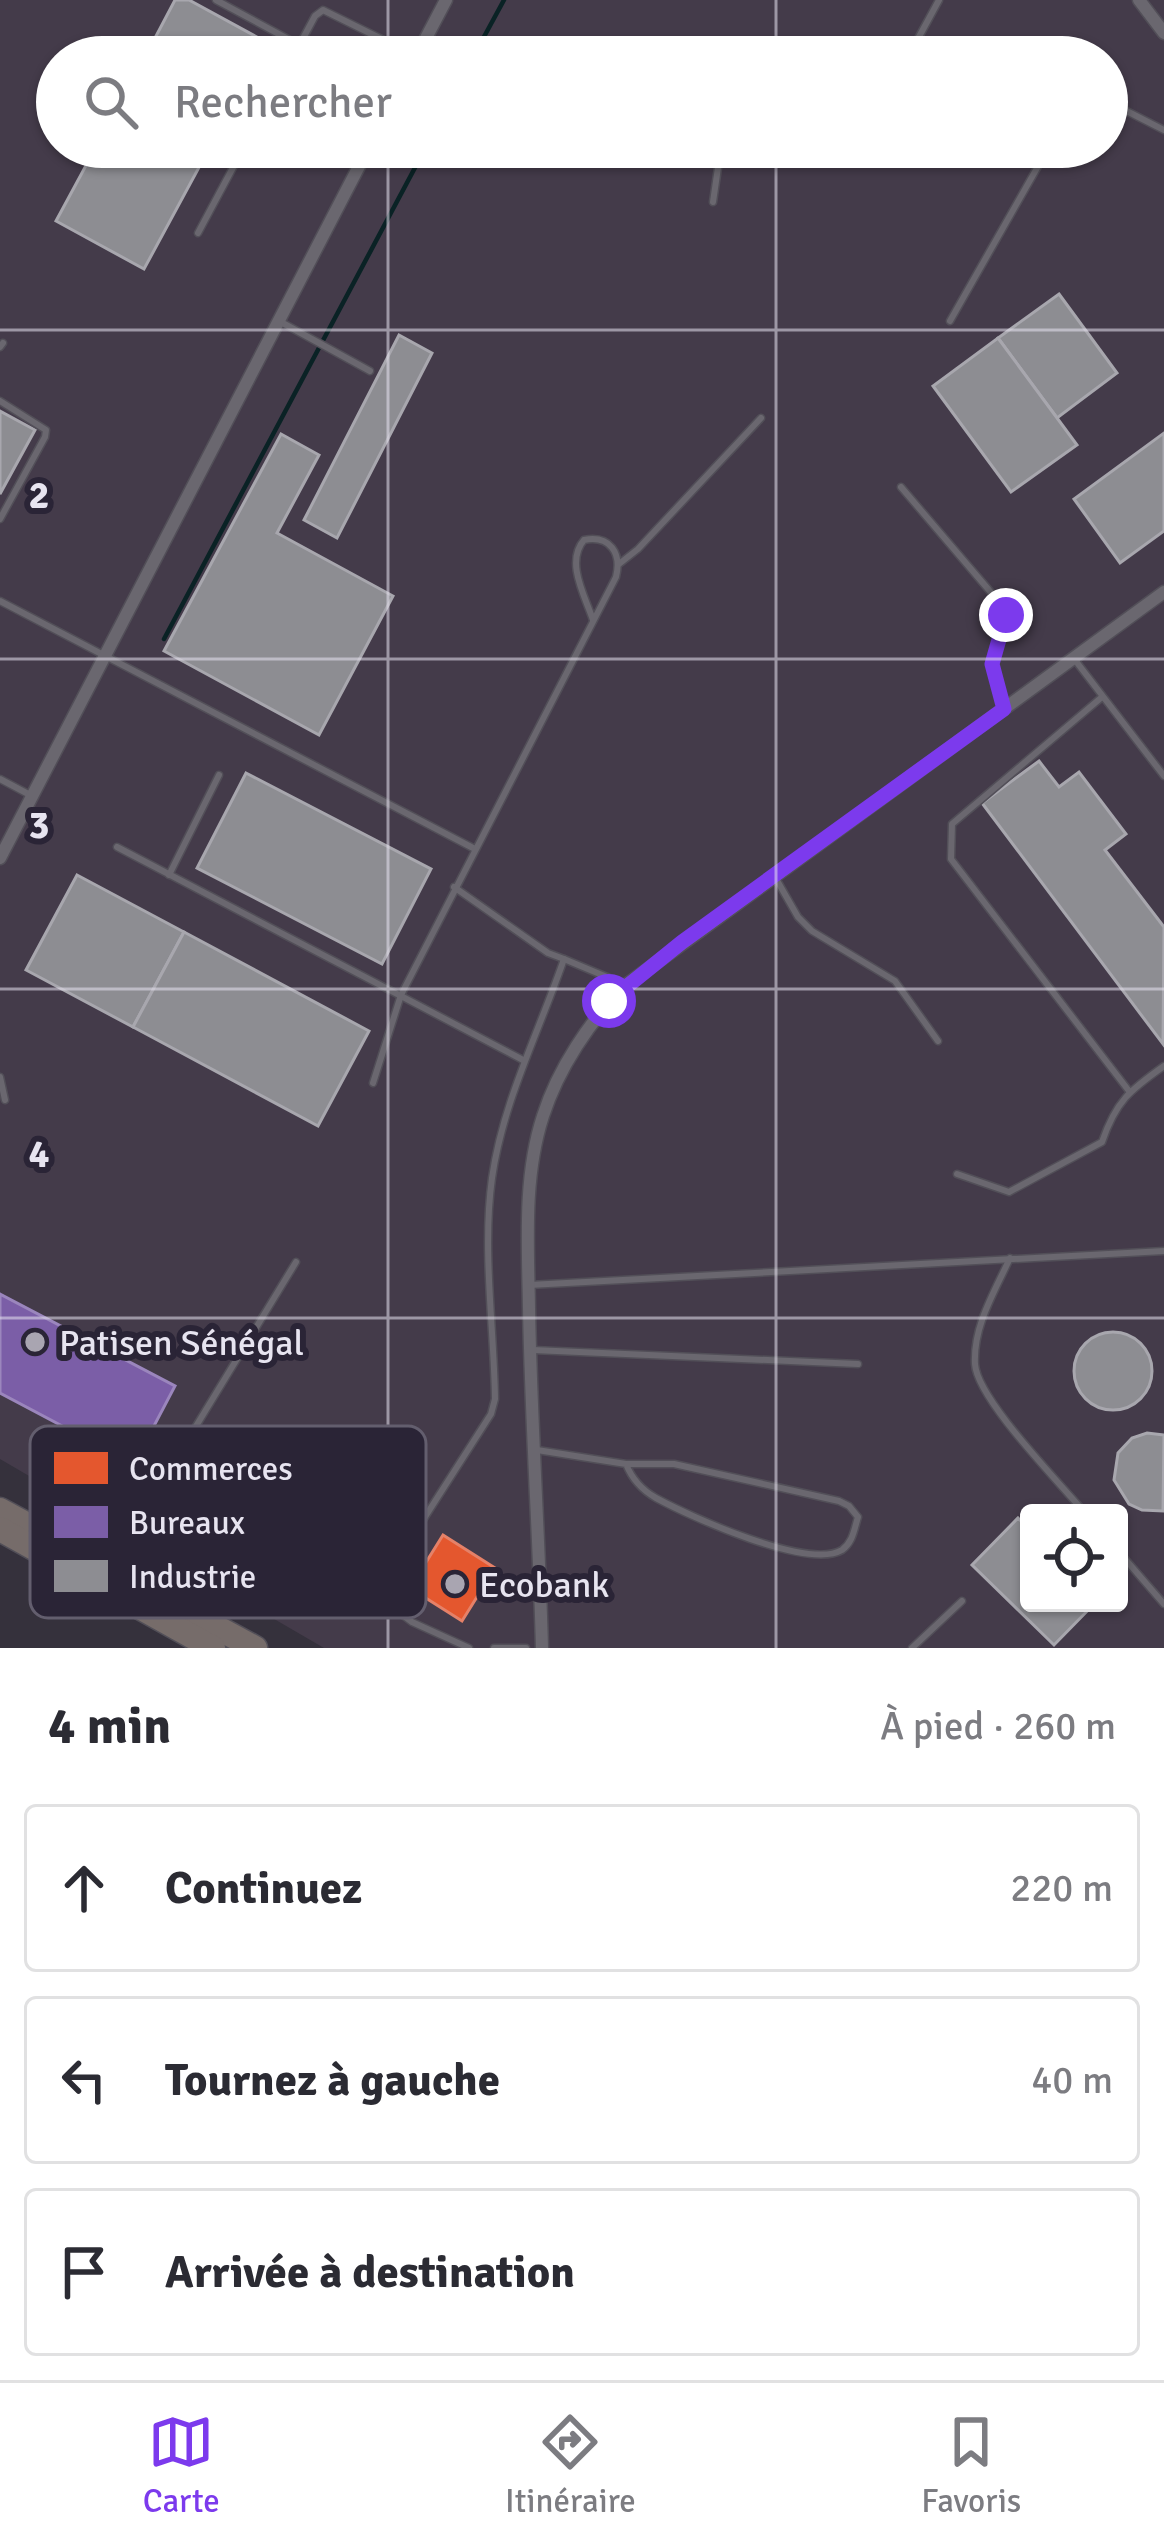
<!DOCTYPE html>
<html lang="fr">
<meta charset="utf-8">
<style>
:root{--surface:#fff;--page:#f7f7f7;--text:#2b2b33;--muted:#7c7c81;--line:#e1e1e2;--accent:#7c3aed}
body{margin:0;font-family:Signika,sans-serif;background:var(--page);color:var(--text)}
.controls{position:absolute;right:36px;bottom:36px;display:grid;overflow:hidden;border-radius:12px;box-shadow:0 3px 9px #0004}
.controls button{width:108px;height:108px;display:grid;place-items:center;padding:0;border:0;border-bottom:3px solid var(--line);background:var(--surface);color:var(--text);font:60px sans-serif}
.stop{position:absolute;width:36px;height:36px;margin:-27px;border:9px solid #7c3aed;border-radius:50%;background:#fff}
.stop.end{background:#7c3aed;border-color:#fff;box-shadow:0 3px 12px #0008}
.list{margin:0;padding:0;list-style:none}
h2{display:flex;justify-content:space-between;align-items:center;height:156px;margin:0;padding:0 48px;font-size:51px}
h2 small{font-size:39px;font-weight:400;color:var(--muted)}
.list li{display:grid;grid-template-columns:78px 1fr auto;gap:36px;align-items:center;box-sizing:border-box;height:168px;margin:0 24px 24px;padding:0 24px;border:3px solid var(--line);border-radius:12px}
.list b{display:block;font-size:45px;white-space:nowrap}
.list em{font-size:39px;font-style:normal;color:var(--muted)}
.icon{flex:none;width:66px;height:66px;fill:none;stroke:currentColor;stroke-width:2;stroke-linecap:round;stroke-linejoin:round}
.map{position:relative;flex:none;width:1164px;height:1648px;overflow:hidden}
.search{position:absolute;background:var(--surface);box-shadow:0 3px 9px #0004;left:36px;right:36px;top:36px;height:132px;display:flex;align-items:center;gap:30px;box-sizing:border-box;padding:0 42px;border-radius:66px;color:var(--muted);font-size:45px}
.sheet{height:732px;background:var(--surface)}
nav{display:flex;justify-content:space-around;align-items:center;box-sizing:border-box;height:168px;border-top:3px solid var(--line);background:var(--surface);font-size:33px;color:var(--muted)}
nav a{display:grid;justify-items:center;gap:6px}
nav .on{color:var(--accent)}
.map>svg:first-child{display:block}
.industrial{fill:#443b4a;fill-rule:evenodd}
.shops{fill:#e4572e;stroke:#e58168;stroke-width:3}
.offices{fill:#7b5ea7;stroke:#9b86bd;stroke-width:3}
.industry{fill:#8d8d92;stroke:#a8a7ae;stroke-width:3}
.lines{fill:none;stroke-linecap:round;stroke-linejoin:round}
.stream{stroke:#0a2225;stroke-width:4.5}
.lane-casing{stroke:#524f58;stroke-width:9}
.street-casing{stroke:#524f58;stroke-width:15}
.highway-casing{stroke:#524f58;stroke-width:27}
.lane{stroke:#6a676f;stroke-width:6}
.street{stroke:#6a676f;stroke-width:12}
.highway{stroke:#766c6a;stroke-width:24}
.route{stroke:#7c3aed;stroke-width:15}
.grid{fill:none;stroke:#e7e4f0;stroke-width:3;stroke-opacity:0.55}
.poi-dot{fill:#a9a5b1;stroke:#2a2436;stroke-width:4.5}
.labels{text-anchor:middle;stroke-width:12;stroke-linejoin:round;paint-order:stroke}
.poi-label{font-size:36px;fill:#e7e4f0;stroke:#2a2436;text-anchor:start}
.key{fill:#2a2436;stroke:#635e6e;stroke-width:3}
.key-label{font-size:33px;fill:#e7e4f0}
.grid-label{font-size:39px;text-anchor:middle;font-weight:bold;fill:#e7e4f0;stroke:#2a2436;stroke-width:12;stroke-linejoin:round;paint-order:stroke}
</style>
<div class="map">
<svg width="1164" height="1648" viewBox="0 0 1164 1648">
<rect width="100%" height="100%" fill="#35313c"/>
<path class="industrial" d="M0,0H1164V1648H324L0,1459ZM57,57H1107V147H57ZM1029,1513H1119V1603H1029Z"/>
<path class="shops" d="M443,1535L495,1568L462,1621L410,1588Z"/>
<path class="offices" d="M0,1294L175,1386L134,1464L0,1393Z"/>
<g class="industry">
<path d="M175,0H189L266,42L258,57H145Z"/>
<path d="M96,147H210L144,269L56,221Z"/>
<path d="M1059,294L1117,373L1057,418L998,338Z"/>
<path d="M399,335L432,353L337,538L304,520Z"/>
<path d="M998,338L1077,445L1011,492L933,386Z"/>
<path d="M0,411L35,430L0,494Z"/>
<path d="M1164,433V531L1120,563L1074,499Z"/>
<path d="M281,434L319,455L277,533L393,596L319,735L164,651Z"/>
<path d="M1039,761L1059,787L1079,772L1126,834L1105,850L1164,927L1163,1044L982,803Z"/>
<path d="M246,773L431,869L382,964L197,868Z"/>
<path d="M77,875L184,932L133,1027L26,970Z"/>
<path d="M184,932L369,1031L318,1126L133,1027Z"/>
<circle cx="1113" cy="1371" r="39"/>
<path d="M1147,1433L1164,1435L1163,1511L1142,1510L1129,1504L1114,1480L1118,1453L1132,1438Z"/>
<path d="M1018,1518L1029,1529V1603H1095L1054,1645L972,1565Z"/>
</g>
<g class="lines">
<g class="stream">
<path d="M473,57L504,0"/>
<path d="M164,639L426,147"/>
</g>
<g class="lane-casing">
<g id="lane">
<path d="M216,0L299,45"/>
<path d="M293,57L315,16L323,10L414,55"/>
<path d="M908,57L939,0"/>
<path d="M1107,101L1164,130"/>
<path d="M713,202L721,147"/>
<path d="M198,233L244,147"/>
<path d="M279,321L370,371"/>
<path d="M950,321L1049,147"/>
<path d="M0,347L3,343"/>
<path d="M0,401L46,430L45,437L0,519"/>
<path d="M901,487L1000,603L1006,615L992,664L1003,705"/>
<path d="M619,564L638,549L761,418"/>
<path d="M0,601L473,848"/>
<path d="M1075,660L1164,776"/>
<path d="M1102,697L952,824L951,859L1129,1091"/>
<path d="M0,779L32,796"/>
<path d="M117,847L523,1060"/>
<path d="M169,875L219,775"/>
<path d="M775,877L798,917L812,931L895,981L938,1041"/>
<path d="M454,887L548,953L564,959C539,1032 503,1101 492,1178C482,1250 494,1327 495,1399L491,1414L389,1573L379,1597L412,1622L469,1648"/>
<path d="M564,959L626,985"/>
<path d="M0,1077L5,1100"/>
<path d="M373,1083L401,995L616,577C622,553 610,535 584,540C565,562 585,596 593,620"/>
<path d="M957,1174L1009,1192L1102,1142C1116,1101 1130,1090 1164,1066"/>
<path d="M1010,1258C995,1291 973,1326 975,1364C977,1399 1060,1483 1085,1513"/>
<path d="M529,1285L1164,1251"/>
<path d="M533,1350L858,1364"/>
<path d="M537,1450L626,1464H674L839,1501L849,1506L858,1517C854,1530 853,1542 842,1550C808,1570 691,1517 656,1498C642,1490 632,1479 626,1464"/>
<path d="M1119,1552L1164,1604"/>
<path d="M100,1554L135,1492L165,1477L296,1262"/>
<path d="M494,1648H526"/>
<path d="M912,1648L962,1601"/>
</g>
</g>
<g class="street-casing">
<g id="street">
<path d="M1139,0L1164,33"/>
<path d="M416,57L446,0"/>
<path d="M0,858L369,147"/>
<path d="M542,1648C539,1535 531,1421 529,1308C528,1245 523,1177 543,1116C558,1069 590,1020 626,985L1164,592"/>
</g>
</g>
<g class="highway-casing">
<g id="highway">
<path d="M0,1510L255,1648"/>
<path d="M0,1529L213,1648"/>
</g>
</g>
<use href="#lane" class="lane"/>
<use href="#street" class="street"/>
<use href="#highway" class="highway"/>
</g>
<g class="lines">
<path class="route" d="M609,1001L682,942L1004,709L992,664L1006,615"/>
</g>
<path class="grid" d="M388,0V57M776,0V57M388,147V1648M776,147V1648M0,330H1164M0,659H1164M0,989H1164M0,1318H1164"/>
<g class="poi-dot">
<circle cx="35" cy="1342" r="12"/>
<circle cx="455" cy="1584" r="12"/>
</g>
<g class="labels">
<g class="poi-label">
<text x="59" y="1355">Patisen Sénégal</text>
<text x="479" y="1597">Ecobank</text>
</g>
</g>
<rect x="30" y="1426" width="396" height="192" rx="18" class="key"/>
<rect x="54" y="1452" width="54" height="32" fill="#e4572e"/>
<rect x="54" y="1506" width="54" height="32" fill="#7b5ea7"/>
<rect x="54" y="1560" width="54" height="32" fill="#8d8d92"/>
<g class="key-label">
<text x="129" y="1480">Commerces</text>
<text x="129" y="1534">Bureaux</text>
<text x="129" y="1588">Industrie</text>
</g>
<g class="grid-label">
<text x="39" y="508">2</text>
<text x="39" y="838">3</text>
<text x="39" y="1167">4</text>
</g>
</svg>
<div class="controls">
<button><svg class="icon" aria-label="locate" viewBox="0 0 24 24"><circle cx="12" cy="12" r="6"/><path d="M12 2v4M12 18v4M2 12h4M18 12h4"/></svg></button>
</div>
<div class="stop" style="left:609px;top:1001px"></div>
<div class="stop end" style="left:1006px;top:615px"></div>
<div class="search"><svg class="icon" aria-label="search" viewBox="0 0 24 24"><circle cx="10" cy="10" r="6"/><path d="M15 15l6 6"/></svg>Rechercher</div>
</div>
<section class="sheet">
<h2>4 min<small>À pied · 260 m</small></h2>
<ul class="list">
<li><svg class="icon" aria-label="ahead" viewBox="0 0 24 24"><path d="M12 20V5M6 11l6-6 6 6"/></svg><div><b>Continuez</b></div><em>220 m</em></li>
<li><svg class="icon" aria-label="left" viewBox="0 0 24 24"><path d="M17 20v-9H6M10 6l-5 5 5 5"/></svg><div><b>Tournez à gauche</b></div><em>40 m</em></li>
<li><svg class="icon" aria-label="arrive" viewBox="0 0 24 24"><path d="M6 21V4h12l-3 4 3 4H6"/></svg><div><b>Arrivée à destination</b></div></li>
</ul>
</section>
<nav>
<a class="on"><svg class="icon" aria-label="map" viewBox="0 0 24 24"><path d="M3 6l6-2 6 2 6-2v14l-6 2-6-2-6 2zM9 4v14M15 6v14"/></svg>Carte</a>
<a><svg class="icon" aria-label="directions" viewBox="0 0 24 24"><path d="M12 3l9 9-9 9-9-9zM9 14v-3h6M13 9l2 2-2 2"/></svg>Itinéraire</a>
<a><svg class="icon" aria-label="saved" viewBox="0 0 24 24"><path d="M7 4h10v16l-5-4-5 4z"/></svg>Favoris</a>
</nav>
